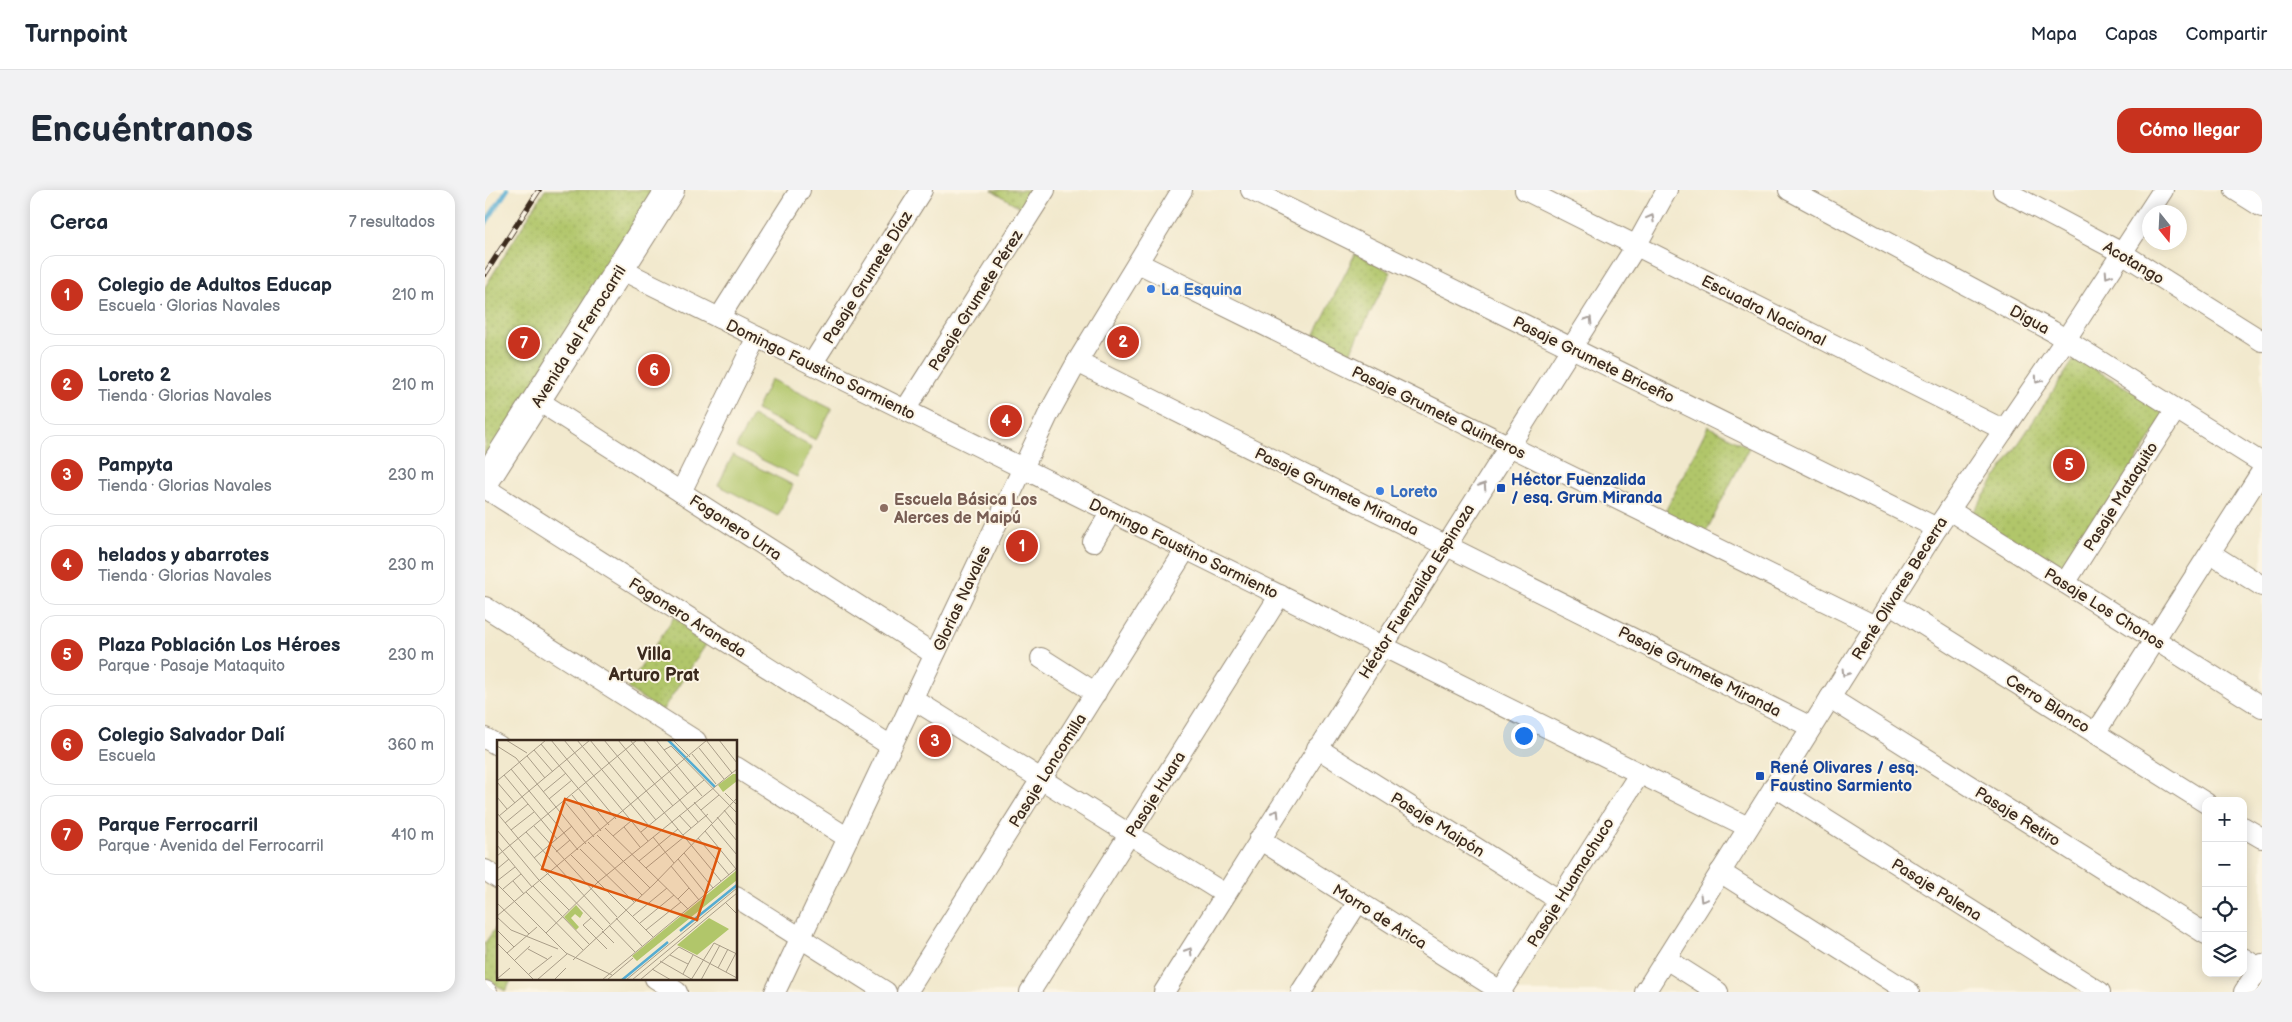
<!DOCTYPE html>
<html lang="es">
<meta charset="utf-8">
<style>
:root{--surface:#fff;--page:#f2f2f3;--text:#1f2937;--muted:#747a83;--line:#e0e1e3;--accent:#c8321e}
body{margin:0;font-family:"Balsamiq Sans",sans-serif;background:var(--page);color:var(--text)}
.controls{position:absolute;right:15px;bottom:15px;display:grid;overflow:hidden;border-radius:10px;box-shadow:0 2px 12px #0003}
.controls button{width:45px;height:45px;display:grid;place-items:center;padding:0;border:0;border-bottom:1px solid var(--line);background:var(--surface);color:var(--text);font:25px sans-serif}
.compass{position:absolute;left:1657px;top:15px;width:45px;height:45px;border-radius:50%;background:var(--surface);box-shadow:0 2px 12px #0003;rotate:162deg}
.you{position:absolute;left:1038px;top:545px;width:18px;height:18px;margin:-12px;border:4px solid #fff;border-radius:50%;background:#1a73e8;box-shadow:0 0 0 8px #1a73e833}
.badge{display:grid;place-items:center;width:32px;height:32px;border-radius:50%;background:var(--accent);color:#fff;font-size:16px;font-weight:700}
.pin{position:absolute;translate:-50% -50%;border:2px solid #fff;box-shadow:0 1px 5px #0006}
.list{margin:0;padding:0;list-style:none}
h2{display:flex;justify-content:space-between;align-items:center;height:65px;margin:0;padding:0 20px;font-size:21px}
h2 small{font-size:16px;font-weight:400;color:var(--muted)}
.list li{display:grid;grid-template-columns:32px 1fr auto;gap:15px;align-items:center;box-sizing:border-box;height:80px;margin:0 10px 10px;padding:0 10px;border:1px solid var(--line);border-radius:15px}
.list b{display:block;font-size:19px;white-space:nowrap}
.list p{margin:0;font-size:16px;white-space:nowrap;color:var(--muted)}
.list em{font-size:16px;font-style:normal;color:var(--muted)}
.icon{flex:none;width:28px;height:28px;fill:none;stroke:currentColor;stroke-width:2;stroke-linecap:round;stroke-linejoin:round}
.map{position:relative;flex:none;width:1777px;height:802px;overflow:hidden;border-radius:15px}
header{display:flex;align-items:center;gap:30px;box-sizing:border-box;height:70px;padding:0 25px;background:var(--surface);border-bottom:1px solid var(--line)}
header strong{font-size:24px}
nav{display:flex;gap:28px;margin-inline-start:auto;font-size:18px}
.intro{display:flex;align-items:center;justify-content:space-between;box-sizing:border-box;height:120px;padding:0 30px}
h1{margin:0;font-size:35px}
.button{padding:12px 22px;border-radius:15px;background:var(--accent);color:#fff;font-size:18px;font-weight:700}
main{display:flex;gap:30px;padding:0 30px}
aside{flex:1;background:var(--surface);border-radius:15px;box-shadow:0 2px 12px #0003}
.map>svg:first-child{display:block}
.green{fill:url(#green-dots);stroke:#767844}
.pitch{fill:#b1c66a;stroke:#767844}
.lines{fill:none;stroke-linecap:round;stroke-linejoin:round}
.stream{stroke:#55acd2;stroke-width:5}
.street-casing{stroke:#968a76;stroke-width:22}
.secondary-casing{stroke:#968a76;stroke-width:30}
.street{stroke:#fff;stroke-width:20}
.secondary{stroke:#fff;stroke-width:28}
.rail-casing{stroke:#3b2a1e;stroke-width:5.5}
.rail{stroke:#fcf5e5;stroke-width:4;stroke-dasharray:11;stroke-linecap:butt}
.oneway{stroke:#a79f9a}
.shop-dot{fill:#3f7fe0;stroke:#fcf5e5;stroke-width:2}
.transit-dot{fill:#1a4fb4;stroke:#fcf5e5;stroke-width:2}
.education-dot{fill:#8d6e63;stroke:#fcf5e5;stroke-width:2}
.labels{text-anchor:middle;stroke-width:4;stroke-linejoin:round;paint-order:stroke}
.street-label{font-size:16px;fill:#3b2a1e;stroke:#fcf5e5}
.shop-label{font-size:16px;font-weight:bold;fill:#366cbe;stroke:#fcf5e5;text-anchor:start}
.transit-label{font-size:16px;font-weight:bold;fill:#164399;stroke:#fcf5e5;text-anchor:start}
.education-label{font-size:16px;font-weight:bold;fill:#785e54;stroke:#fcf5e5;text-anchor:start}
.neighbourhood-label{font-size:18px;font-weight:bold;fill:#3b2a1e;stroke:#fcf5e5}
.inset-river{fill:none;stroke:#55acd2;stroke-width:2.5}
.inset-road{fill:none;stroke:#a99d88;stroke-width:1}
.view{fill:#df570d;fill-opacity:0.15;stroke:#df570d;stroke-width:2.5}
.inset-edge{fill:none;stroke:#3b2a1e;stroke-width:2.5}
</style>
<header>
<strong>Turnpoint</strong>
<nav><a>Mapa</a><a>Capas</a><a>Compartir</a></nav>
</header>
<div class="intro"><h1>Encuéntranos</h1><a class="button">Cómo llegar</a></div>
<main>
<aside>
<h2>Cerca<small>7 resultados</small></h2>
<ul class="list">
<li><span class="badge">1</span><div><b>Colegio de Adultos Educap</b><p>Escuela · Glorias Navales</p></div><em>210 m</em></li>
<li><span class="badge">2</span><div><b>Loreto 2</b><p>Tienda · Glorias Navales</p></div><em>210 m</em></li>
<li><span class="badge">3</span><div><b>Pampyta</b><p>Tienda · Glorias Navales</p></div><em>230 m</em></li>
<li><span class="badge">4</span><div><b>helados y abarrotes</b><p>Tienda · Glorias Navales</p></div><em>230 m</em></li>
<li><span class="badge">5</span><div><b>Plaza Población Los Héroes</b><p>Parque · Pasaje Mataquito</p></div><em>230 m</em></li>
<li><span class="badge">6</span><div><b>Colegio Salvador Dalí</b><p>Escuela</p></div><em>360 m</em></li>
<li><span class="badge">7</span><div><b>Parque Ferrocarril</b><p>Parque · Avenida del Ferrocarril</p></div><em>410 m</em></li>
</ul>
</aside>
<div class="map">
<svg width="1777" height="802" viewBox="0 0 1777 802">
<defs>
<pattern id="green-dots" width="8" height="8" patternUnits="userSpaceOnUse" patternTransform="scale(1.25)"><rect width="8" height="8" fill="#b1c66a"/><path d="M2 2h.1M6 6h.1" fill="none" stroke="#99aa5b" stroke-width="1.8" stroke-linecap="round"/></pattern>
</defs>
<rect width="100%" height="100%" fill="#fcf5e5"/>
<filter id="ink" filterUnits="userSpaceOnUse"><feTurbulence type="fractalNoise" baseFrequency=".02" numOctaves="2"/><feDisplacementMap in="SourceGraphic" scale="10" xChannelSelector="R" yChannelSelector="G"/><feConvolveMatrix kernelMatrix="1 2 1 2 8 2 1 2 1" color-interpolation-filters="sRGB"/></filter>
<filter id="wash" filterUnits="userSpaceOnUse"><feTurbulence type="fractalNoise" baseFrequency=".0096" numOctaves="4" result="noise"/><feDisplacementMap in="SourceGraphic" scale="20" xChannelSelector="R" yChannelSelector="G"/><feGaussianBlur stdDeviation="1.12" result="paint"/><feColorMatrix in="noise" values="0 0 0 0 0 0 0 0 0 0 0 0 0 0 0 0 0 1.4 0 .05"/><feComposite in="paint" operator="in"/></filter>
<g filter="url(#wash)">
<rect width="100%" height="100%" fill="#f2e9ce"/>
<g class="green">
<path d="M60,0H174L0,274V97Z"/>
<path d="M507,0H547L536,18Z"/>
<path d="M870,64L906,82L863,167L827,150Z"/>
<path d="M1590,168L1678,219L1680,226L1581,381L1573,383L1487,324Z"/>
<path d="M1223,236L1264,257L1220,344L1179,324Z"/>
<path d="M189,427L224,450L177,521L142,498Z"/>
<path d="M14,733V788H28L20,801L0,787V753Z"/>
</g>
<g class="pitch">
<path d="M286,189L347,219L331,250L271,220Z"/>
<path d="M267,226L327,257L312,287L251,257Z"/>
<path d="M248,265L308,295L293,326L233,295Z"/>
</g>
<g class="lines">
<path class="stream" d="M0,34L22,0"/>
</g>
</g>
<g filter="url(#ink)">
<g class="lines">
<g class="street-casing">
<g id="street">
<path d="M766,0L1452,338"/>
<path d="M1040,0L1519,240"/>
<path d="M1304,0L1567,141L1777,273"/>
<path d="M1518,0L1637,63L1777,151"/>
<path d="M1750,0L1777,17"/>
<path d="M653,73L1390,436"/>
<path d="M135,79L1263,637"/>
<path d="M234,128L315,0"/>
<path d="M592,172L1326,537"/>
<path d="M327,174L437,0"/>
<path d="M52,210L449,464"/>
<path d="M420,220L560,0"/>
<path d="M0,298L406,556"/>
<path d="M196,302L272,147"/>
<path d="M1464,320L1777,517"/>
<path d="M608,352L626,322"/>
<path d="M1725,363L1777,396"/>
<path d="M1580,393L1691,219"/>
<path d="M1404,413L1721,613"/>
<path d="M0,417L211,551"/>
<path d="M556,468L611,503"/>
<path d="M1345,508L1721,744"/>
<path d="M428,509L740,704"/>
<path d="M1610,543L1777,281"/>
<path d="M0,548L14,556"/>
<path d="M832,558L1074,710"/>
<path d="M251,577L363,648"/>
<path d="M1289,596L1615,802"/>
<path d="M1758,637L1777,648"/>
<path d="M774,649L1017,802"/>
<path d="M0,680L14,689"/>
<path d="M1235,682L1424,802"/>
<path d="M251,707L401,802"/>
<path d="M1758,768L1774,778"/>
<path d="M1181,769L1233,802"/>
<path d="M170,788L192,802"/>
<path d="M0,801L2,802"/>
<path d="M1016,801L1155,583"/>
<path d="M290,802L564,223L592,172L697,0"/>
<path d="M422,802L701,359"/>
<path d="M545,802L795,405"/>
<path d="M679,802L1151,56L1182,0"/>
<path d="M816,802L873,712"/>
<path d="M1160,802L1452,338L1581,149L1678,0"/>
<path d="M1759,802L1777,774"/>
</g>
</g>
<g class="secondary-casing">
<path id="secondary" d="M0,291L185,0"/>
</g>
<use href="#street" class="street"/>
<use href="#secondary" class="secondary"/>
<g class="rail-casing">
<path id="rail" d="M0,84L54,0"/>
</g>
<use href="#rail" class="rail"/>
</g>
<defs><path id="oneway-chevron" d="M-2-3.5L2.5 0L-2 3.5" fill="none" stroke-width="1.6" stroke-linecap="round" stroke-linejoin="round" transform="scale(1.25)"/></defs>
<g class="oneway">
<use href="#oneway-chevron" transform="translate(1166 28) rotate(-61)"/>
<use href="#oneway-chevron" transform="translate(1623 85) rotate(123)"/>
<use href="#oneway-chevron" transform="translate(1104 130) rotate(-58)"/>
<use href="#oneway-chevron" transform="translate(1553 190) rotate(125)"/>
<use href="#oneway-chevron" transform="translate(998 296) rotate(-57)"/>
<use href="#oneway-chevron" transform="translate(1360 483) rotate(122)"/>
<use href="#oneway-chevron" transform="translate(791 623) rotate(-58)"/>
<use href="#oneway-chevron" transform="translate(1218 709) rotate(122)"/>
<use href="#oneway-chevron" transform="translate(704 761) rotate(-58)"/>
</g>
</g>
<g class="shop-dot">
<circle cx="666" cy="99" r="5"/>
<circle cx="895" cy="301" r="5"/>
</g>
<g class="transit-dot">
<rect x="1011" y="293" width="10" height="10" rx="2.5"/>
<rect x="1270" y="581" width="10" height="10" rx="2.5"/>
</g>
<circle class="education-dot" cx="399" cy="318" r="5"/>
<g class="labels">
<g class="street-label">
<text transform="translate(1649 72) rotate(31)" y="6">Acotango</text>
<text transform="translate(382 87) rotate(-58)" y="6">Pasaje Grumete Díaz</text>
<text transform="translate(490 110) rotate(-58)" y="6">Pasaje Grumete Pérez</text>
<text transform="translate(1279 120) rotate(27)" y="6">Escuadra Nacional</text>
<text transform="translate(1545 129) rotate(29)" y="6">Digua</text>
<text transform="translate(93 146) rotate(-58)" y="6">Avenida del Ferrocarril</text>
<text transform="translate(1109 169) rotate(26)" y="6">Pasaje Grumete Briceño</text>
<text transform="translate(336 179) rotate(26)" y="6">Domingo Faustino Sarmiento</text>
<text transform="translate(954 222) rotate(26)" y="6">Pasaje Grumete Quinteros</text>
<text transform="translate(852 301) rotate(26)" y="6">Pasaje Grumete Miranda</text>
<text transform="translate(1635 306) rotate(-58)" y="6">Pasaje Mataquito</text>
<text transform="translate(251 337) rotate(33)" y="6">Fogonero Urra</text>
<text transform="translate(699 358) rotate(26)" y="6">Domingo Faustino Sarmiento</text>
<text transform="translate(1414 398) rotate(-58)" y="6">René Olivares Becerra</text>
<text transform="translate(931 401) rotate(-58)" y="6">Héctor Fuenzalida Espinoza</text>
<text transform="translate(476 408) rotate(-65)" y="6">Glorias Navales</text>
<text transform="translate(1620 418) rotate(32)" y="6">Pasaje Los Chonos</text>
<text transform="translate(203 427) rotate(32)" y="6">Fogonero Araneda</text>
<text transform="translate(1215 481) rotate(27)" y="6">Pasaje Grumete Miranda</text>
<text transform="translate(1563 513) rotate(32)" y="6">Cerro Blanco</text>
<text transform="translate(562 580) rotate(-58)" y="6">Pasaje Loncomilla</text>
<text transform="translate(670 604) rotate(-58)" y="6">Pasaje Huara</text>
<text transform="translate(1533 626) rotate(32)" y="6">Pasaje Retiro</text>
<text transform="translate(953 634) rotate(32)" y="6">Pasaje Maipón</text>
<text transform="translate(1085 692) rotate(-58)" y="6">Pasaje Huamachuco</text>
<text transform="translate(1452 699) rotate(32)" y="6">Pasaje Palena</text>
<text transform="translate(895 726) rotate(32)" y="6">Morro de Arica</text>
</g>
<g class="shop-label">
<text x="676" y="105">La Esquina</text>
<text x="905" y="307">Loreto</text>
</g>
<g class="transit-label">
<text x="1026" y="295">Héctor Fuenzalida<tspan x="1026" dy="18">/ esq. Grum Miranda</tspan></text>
<text x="1285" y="583">René Olivares / esq.<tspan x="1285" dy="18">Faustino Sarmiento</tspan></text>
</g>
<g class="education-label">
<text x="409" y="315">Escuela Básica Los<tspan x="409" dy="18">Alerces de Maipú</tspan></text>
</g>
<g class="neighbourhood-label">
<text x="169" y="470">Villa<tspan x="169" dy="21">Arturo Prat</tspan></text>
</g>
</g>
<g transform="translate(12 550)">
<rect width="240" height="240" fill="#f2e9ce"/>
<path d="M240,130V140L140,221L135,216ZM79,165L86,173L83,178L78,174L74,178L82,187L79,190L67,177Z" fill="#b1c66a"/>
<path d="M236,34H240V41L226,52L221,45ZM212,178L232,189L200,215L180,205Z" fill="#b1c66a"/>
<path class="inset-river" d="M171,0L218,47M183,191L240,145M125,240L171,202"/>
<path class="inset-road" d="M9,0L30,13M54,0L119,79M67,0L151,101M80,0L152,86M93,0L159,80M107,0L224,141M121,0L176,66M133,0L201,82M146,0L191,54M159,0L205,56M176,0L193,17M209,0L235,33M222,0L240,23M44,4L112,85M0,6L19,18L89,104M202,8L227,39M37,10L56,32M167,10L174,6L240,73M195,14L219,44M30,16L48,38M14,29L81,110M7,35L60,99M0,41L49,0M0,42L18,63M46,52L69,33M228,53L240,65M75,55L104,91M0,57L10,69M52,59L75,40M67,61L97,97M197,62L215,83M204,70L222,55M227,70L240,86M0,73L50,133L106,190M182,75L194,88M2,76L93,0M220,77L240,101M8,83L31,64M214,84L240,115M37,86L120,177M127,87L143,107M108,88L191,169M0,90L41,139L72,170M14,90L37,72M208,91L239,129M29,92L113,184M144,92L207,40M100,95L153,148M186,95L211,74M116,96L134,81M156,97L177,123M201,98L232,135M91,102L145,155M0,105L35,147M83,109L137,162M59,112L73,100M187,113L216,148M74,115L156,197M0,116L140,0M37,118L75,86M181,119L209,154M142,121L181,89M174,126L202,160M149,128L187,97M0,129L12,119M0,141L18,127M16,141L27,154M0,144L69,213L115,235M36,146L92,204M6,149L24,134M29,152L86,210M181,159L192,148M228,162L240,174M0,163L32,194M0,176L210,0M136,176L170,148M0,177L14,190L61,209M94,178L86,185L110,209M119,178L145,206M143,183L177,155M112,185L138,212M0,190L17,207M149,190L184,162M105,191L117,203M49,193L101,142L240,29M0,203L37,240M31,209L50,219M10,213L40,187M173,215L191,224M18,220L33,206M76,220L157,144L240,58M163,221L196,240M221,228L231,209M155,229L174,240M229,232L239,213M32,234L55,216M186,234L196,215M0,239L13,228M40,240L70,214M57,240L69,228M105,240L240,128M110,240L136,218M129,240L240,148M135,240L240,153M143,240L182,207L240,238M194,240L217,203L240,214M204,240L223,205"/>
<path class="view" d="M68,59L223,109L200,180L45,129Z"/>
<rect width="240" height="240" class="inset-edge"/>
</g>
</svg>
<div class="controls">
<button>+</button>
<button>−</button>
<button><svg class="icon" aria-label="locate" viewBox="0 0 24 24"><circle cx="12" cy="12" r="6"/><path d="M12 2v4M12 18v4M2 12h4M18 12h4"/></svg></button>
<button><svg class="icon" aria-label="layers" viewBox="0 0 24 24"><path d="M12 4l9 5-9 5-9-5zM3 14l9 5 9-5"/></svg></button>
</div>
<svg class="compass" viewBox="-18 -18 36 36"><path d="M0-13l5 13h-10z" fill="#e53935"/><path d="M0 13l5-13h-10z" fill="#747a83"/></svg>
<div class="you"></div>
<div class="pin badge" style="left:537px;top:356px">1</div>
<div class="pin badge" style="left:638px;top:152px">2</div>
<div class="pin badge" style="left:450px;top:551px">3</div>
<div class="pin badge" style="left:521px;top:231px">4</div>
<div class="pin badge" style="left:1584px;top:275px">5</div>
<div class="pin badge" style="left:169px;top:180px">6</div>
<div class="pin badge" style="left:39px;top:153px">7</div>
</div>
</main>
